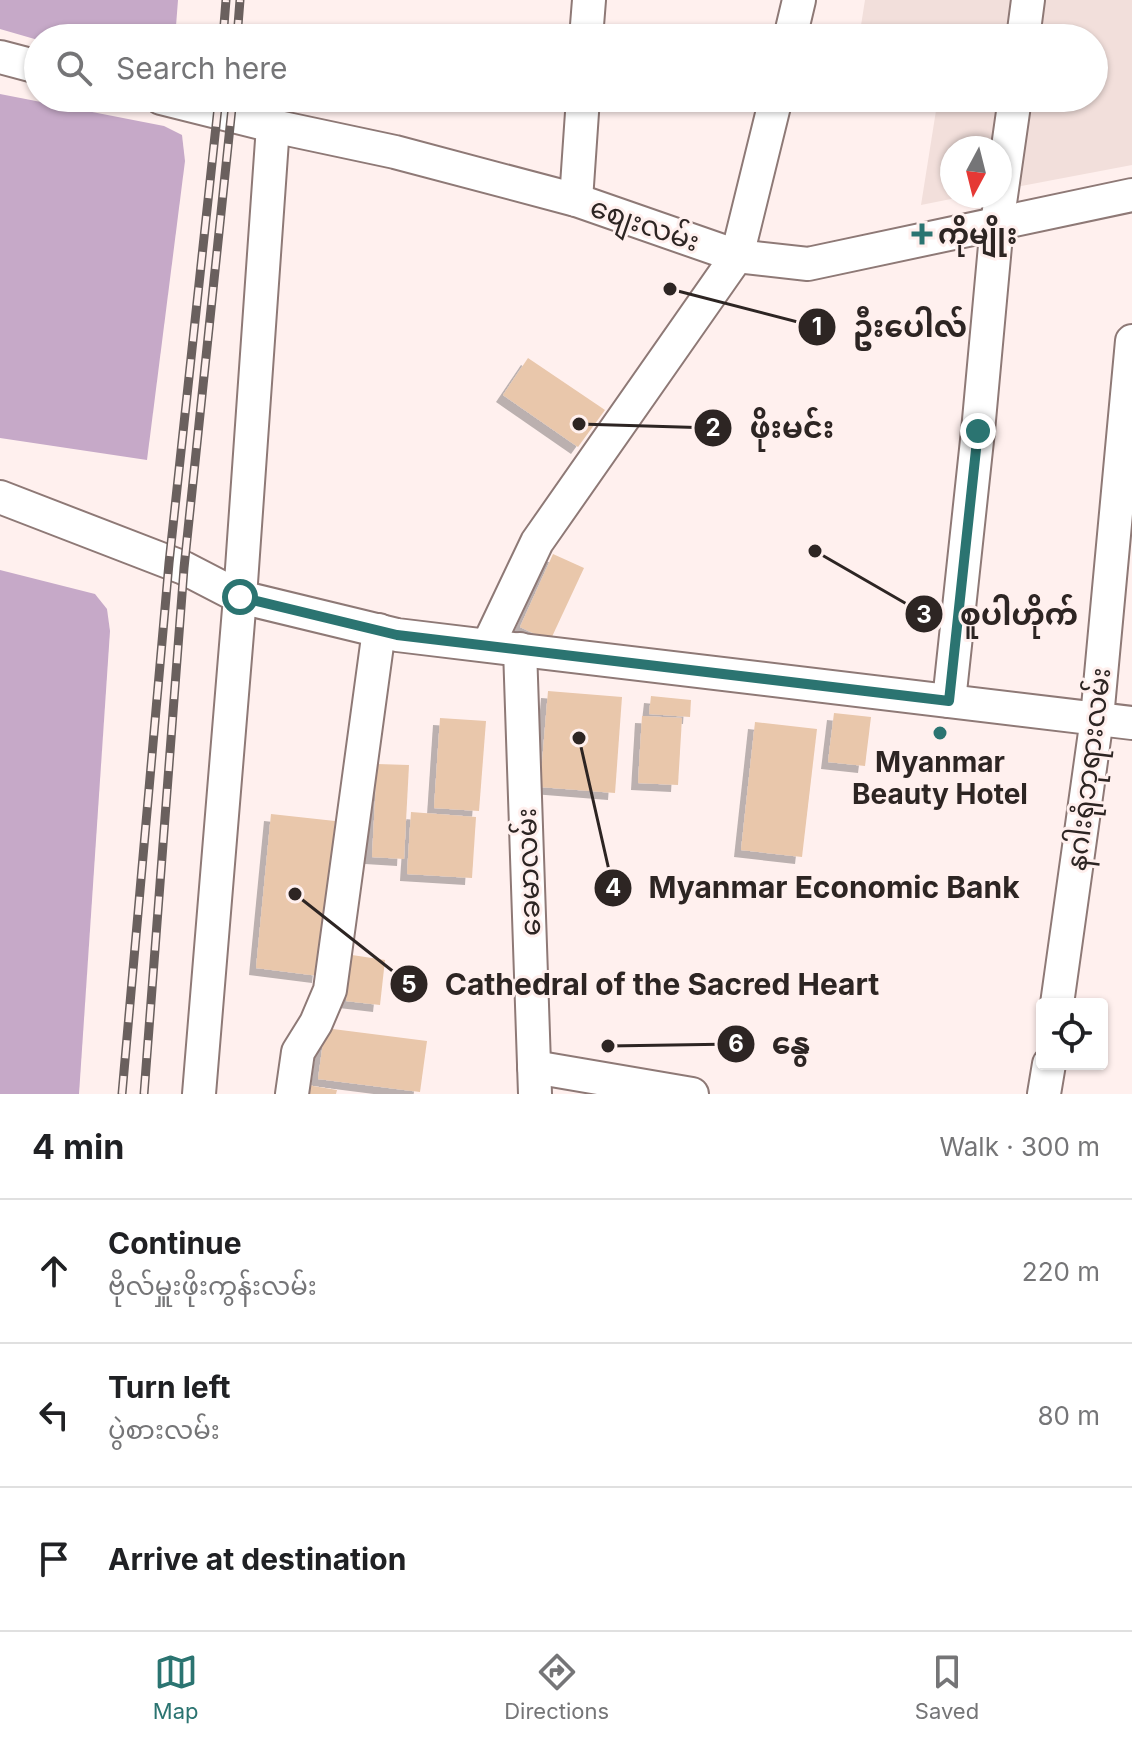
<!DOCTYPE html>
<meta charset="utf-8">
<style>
:root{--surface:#fff;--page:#f6f6f6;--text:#202124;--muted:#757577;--line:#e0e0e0;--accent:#2b7471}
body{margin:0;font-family:Inter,"Noto Sans Myanmar",sans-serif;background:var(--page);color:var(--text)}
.controls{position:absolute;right:24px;bottom:24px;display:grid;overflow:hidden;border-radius:8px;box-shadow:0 2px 6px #0004}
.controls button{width:72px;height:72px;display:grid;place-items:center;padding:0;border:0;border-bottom:2px solid var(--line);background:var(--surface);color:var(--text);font:40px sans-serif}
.compass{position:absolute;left:940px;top:136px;width:72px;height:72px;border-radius:50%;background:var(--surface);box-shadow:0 2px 6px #0004;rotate:187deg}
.stop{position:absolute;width:24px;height:24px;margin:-18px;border:6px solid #2b7471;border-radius:50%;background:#fff}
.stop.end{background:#2b7471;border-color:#fff;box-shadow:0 2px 8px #0008}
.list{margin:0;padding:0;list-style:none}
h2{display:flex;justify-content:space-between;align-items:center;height:104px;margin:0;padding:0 32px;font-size:34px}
h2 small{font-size:26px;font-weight:400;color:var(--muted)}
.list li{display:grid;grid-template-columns:52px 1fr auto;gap:24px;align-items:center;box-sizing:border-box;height:144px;padding:0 32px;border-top:2px solid var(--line)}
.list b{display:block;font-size:30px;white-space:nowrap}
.list p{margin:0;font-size:26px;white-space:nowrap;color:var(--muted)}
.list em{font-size:26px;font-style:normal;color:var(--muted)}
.icon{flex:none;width:44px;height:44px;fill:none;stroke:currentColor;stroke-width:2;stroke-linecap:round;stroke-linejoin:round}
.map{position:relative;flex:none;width:1132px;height:1094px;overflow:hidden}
.search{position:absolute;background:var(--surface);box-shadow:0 2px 6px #0004;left:24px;right:24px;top:24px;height:88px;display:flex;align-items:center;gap:20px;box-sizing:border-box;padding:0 28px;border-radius:44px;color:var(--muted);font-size:30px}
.sheet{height:536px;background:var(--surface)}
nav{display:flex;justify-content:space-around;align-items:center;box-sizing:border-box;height:112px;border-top:2px solid var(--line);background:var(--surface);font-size:22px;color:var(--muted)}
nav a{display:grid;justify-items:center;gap:4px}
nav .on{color:var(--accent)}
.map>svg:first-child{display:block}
.built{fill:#f2dfdb}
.water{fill:#c6a9c8}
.building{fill:#e9c7ab;filter:url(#shadow)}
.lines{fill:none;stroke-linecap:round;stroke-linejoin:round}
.minor-casing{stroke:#8e7976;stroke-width:36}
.minor{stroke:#fff;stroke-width:32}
.rail-casing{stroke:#6a605e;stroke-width:9}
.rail{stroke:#fff0ee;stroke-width:6;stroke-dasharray:18;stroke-linecap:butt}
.route{stroke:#2b7471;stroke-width:10}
.poi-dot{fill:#2b7471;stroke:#fff0ee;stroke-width:3}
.labels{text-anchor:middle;stroke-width:6;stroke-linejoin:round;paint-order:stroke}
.street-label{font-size:28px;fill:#2d2523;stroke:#fff0ee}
.poi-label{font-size:28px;font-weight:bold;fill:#2d2523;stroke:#fff0ee;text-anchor:start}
.leader{fill:none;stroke:#2d2523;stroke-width:3}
.callout-dot{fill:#2d2523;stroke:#fff0ee;stroke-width:3}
.mark-label{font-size:24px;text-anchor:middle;font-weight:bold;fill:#fff}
.callout-label{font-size:30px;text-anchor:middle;font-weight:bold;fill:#2d2523;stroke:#fff0ee;stroke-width:6;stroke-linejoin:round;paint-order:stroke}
</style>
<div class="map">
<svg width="1132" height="1094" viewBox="0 0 1132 1094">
<defs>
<filter id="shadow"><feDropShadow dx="-7" dy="7" stdDeviation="0" flood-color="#0004"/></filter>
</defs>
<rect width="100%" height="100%" fill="#fff0ee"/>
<path class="built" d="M865,0H1132V165L1000,190V148H952V196H966L921,205L938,98H1094V38H859Z"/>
<g class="water">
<path d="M0,0H178L176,26L165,38H38V40L0,29Z"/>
<path d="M0,94L164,126L182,135L185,161L147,460L0,438Z"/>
<path d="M0,570L95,594L107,609L110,631L79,1094H0Z"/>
</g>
<g class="building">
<path d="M528,358L605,410L578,447L503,395Z"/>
<path d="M553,554L584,568L550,641L520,627Z"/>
<path d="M548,691L622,697L615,793L540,787Z"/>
<path d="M651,696L691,700L690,717L649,714Z"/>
<path d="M834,713L871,717L865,766L828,762Z"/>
<path d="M642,716L682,718L678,785L638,783Z"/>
<path d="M440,718L486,721L479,811L434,808Z"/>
<path d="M755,722L817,729L802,857L741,850Z"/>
<path d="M377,764L409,765L404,859L372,857Z"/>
<path d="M411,812L476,817L472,878L407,874Z"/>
<path d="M271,814L335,821L319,976L256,968Z"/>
<path d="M352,955L385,960L380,1005L346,1001Z"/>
<path d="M325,1028L427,1041L420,1092L318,1079Z"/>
<path d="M301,1084L337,1090L336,1094H300Z"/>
</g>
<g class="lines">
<g class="minor-casing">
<g id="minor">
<path d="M586,38L589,0"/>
<path d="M790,38L799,0"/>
<path d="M1023,38L1028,0"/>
<path d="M0,57L38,67"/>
<path d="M161,98L273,126L395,152L576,200L737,256L808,264L1132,195"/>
<path d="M576,200L583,98"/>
<path d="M0,497L184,568L240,597L397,635L1132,723"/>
<path d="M488,645L537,542L737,256L776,98"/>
<path d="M520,649L535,1094"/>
<path d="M949,701L978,431L997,224L1015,98"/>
<path d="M1057,1004L1097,718L1132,341"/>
<path d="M534,1067L692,1094"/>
<path d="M199,1094L240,597L273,126"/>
<path d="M292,1094L298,1052L316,1023L330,990L379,630"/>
<path d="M1044,1094L1049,1064"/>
</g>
</g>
<use href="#minor" class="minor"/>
<g class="rail-casing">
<g id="rail">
<path d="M223,38L226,0"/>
<path d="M237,38L240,0"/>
<path d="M122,1094L169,563L219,98"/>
<path d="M144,1094L184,568L233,98"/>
</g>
</g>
<use href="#rail" class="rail"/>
</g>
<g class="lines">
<path class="route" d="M240,597L397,635L949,701L978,431"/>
</g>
<g class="poi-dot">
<path d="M918 222h8v8h8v8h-8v8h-8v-8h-8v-8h8z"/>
<circle cx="940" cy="733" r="8"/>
</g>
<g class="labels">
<g class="street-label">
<text transform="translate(645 224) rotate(19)" y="10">စျေးလမ်း</text>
<text transform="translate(1088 769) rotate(-83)" y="10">နဂါးရုံဘုရားလမ်း</text>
<text transform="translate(528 872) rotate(-92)" y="10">ခေမာလမ်း</text>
</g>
<g class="poi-label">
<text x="938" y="244">ကိုမျိုး</text>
<text x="940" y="772" text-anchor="middle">Myanmar<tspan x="940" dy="32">Beauty Hotel</tspan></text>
</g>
</g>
<path class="leader" d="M670 289L817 327M579 424L713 428M815 551L924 614M579 738L613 888M295 894L409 984M608 1046L736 1044"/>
<g class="callout-dot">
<circle cx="670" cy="289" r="8"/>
<circle cx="579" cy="424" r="8"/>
<circle cx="815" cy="551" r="8"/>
<circle cx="579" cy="738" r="8"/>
<circle cx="295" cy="894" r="8"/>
<circle cx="608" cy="1046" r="8"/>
<circle cx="817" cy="327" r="20"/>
<circle cx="713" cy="428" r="20"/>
<circle cx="924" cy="614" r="20"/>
<circle cx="613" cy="888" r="20"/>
<circle cx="409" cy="984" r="20"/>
<circle cx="736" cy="1044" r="20"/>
</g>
<g class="mark-label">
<text x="817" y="335">1</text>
<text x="713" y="436">2</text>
<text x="924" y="623">3</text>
<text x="613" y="896">4</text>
<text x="409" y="993">5</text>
<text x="736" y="1052">6</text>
</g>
<g class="callout-label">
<text x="910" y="337">ဦးပေါလ်</text>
<text x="792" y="438">ဖိုးမင်း</text>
<text x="1019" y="625">စူပါဟိုက်</text>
<text x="834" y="898">Myanmar Economic Bank</text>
<text x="662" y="995">Cathedral of the Sacred Heart</text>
<text x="791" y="1054">နွေ</text>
</g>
</svg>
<div class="controls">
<button><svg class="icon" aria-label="locate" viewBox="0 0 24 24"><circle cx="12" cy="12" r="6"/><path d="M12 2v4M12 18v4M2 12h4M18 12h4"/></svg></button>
</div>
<svg class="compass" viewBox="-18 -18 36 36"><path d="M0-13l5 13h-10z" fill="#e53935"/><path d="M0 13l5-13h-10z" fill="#757577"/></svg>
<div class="stop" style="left:240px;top:597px"></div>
<div class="stop end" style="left:978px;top:431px"></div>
<div class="search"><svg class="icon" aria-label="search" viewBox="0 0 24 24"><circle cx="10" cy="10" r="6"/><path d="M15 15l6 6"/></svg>Search here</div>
</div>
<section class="sheet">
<h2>4 min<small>Walk · 300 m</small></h2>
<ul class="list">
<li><svg class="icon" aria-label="ahead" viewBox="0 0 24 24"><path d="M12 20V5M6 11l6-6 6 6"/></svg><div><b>Continue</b><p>ဗိုလ်မှူးဖိုးကွန်းလမ်း</p></div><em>220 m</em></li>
<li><svg class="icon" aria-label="left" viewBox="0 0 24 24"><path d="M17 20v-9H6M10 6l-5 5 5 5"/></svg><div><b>Turn left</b><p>ပွဲစားလမ်း</p></div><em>80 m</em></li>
<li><svg class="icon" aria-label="arrive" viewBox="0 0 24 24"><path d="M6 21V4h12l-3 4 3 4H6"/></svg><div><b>Arrive at destination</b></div></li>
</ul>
</section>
<nav>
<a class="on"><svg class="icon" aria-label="map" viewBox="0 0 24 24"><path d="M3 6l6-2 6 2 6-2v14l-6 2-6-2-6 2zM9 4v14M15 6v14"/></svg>Map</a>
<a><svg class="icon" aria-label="directions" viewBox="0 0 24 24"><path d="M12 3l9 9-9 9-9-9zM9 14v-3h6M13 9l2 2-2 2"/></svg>Directions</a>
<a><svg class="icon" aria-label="saved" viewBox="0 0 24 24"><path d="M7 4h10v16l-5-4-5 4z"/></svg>Saved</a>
</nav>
